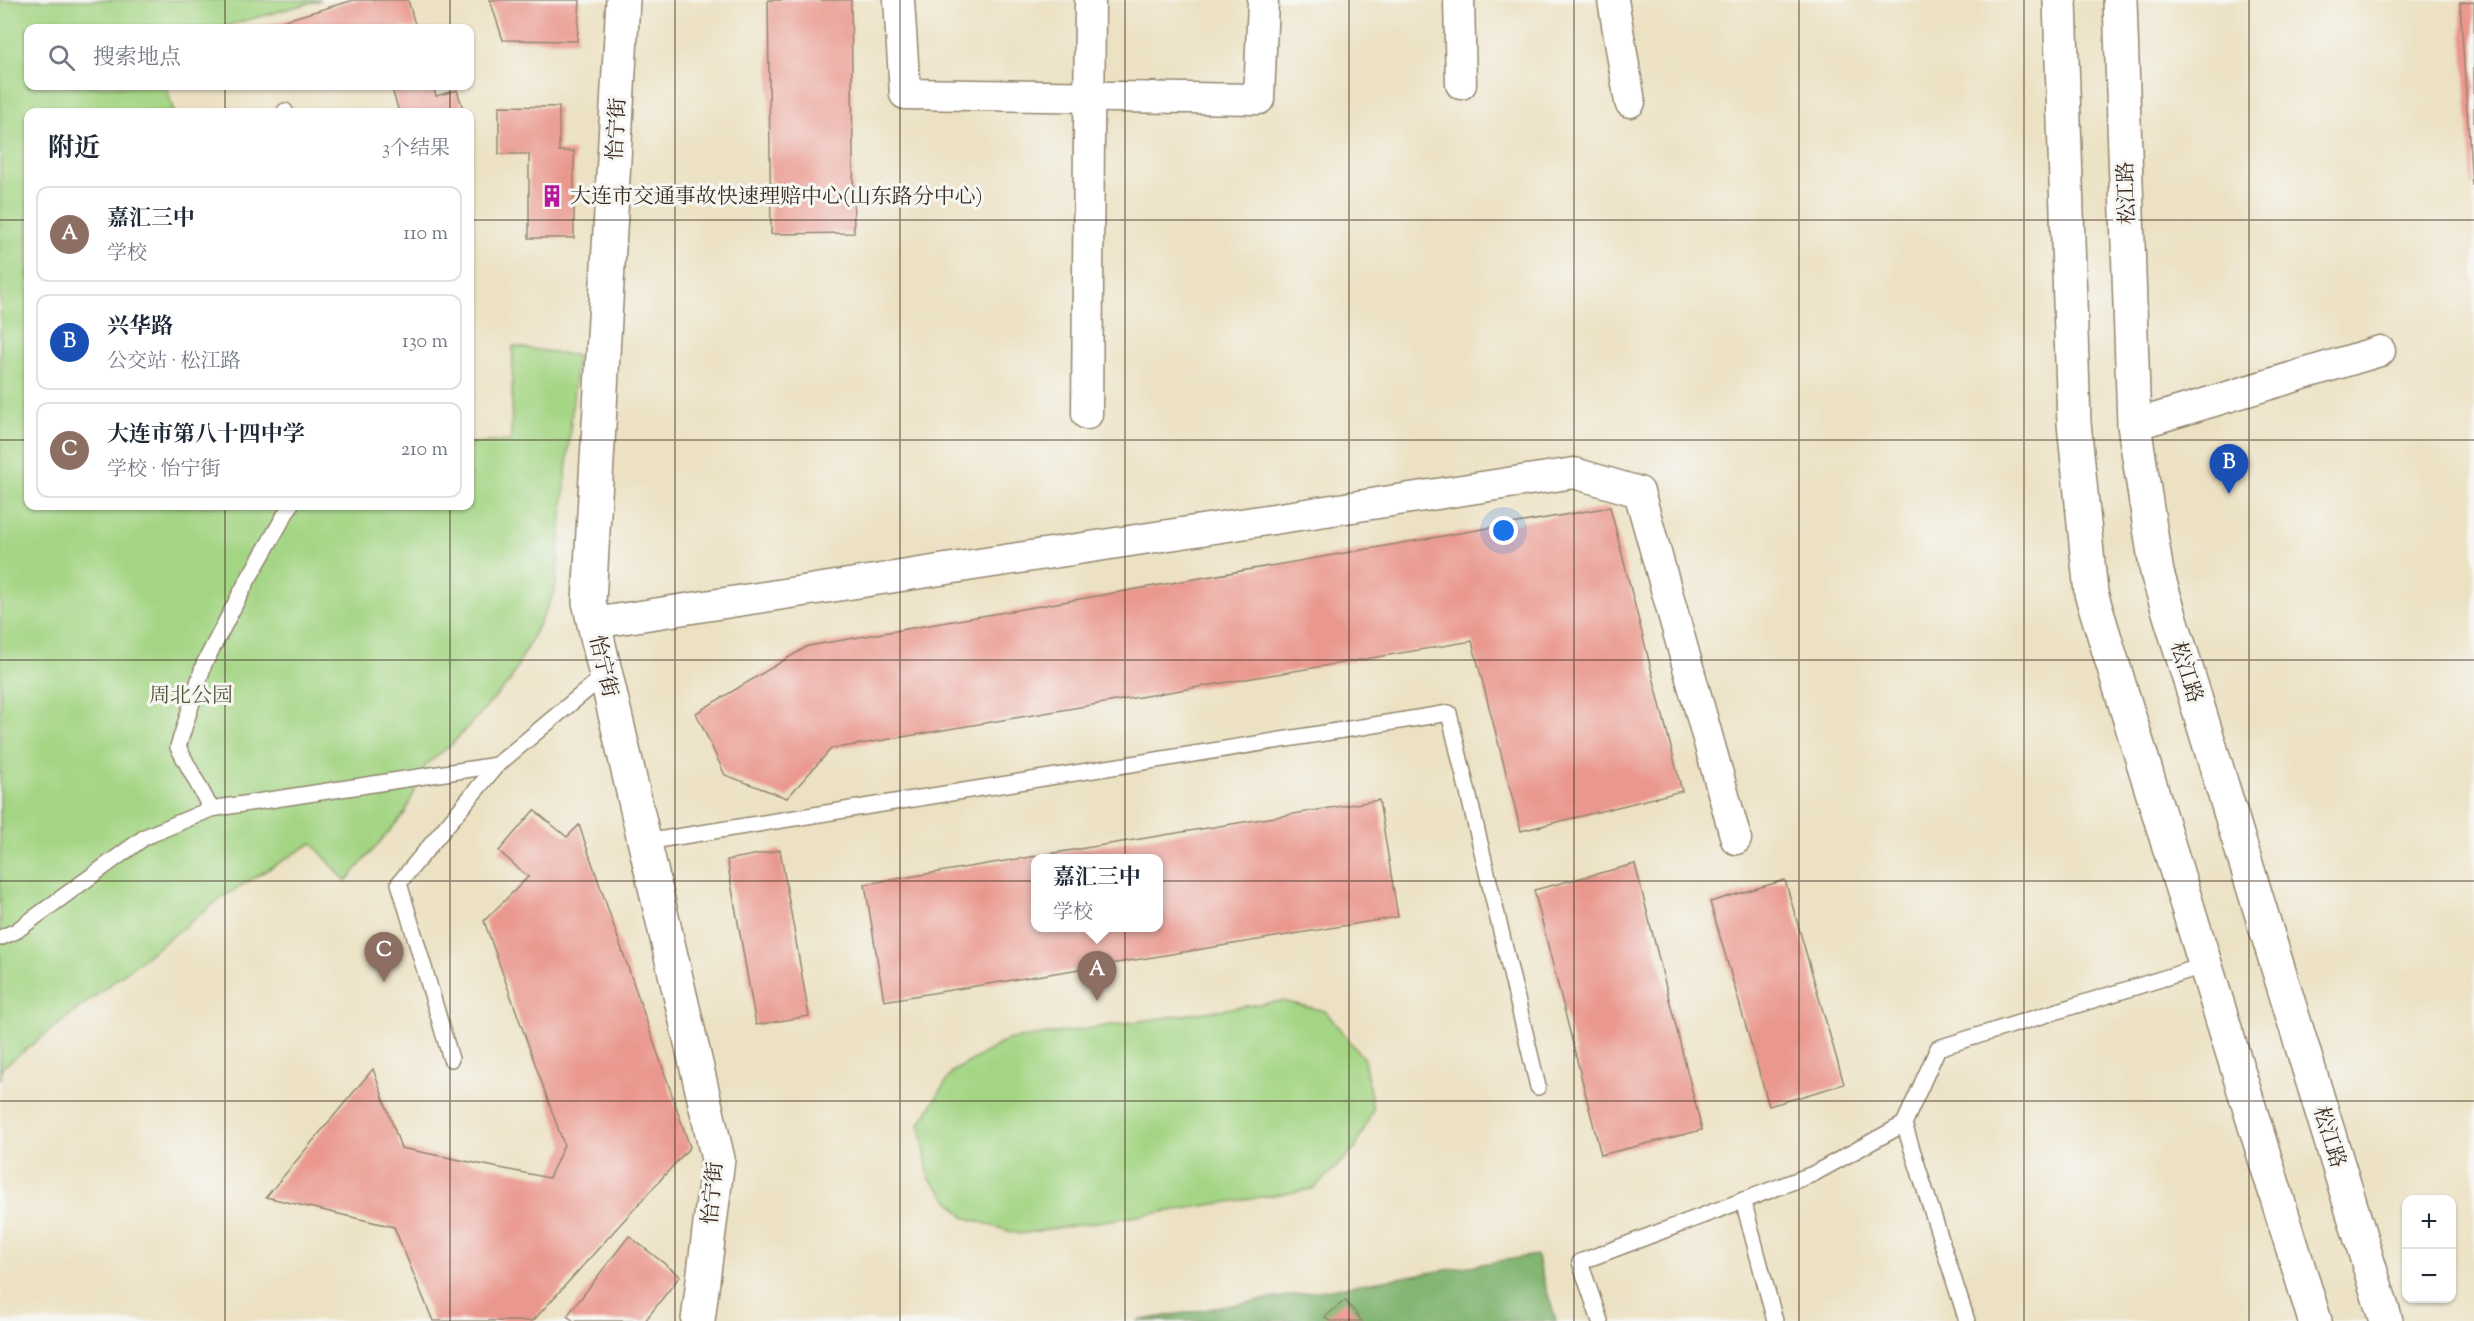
<!DOCTYPE html>
<html lang="zh">
<meta charset="utf-8">
<style>
:root{--surface:#fff;--page:#f6f6f7;--text:#1f2937;--muted:#747a83;--line:#e0e1e3;--accent:#b5179e}
body{margin:0;font-family:"Sorts Mill Goudy","Noto Serif SC",serif;background:var(--page);color:var(--text)}
.controls{position:absolute;right:18px;bottom:18px;display:grid;overflow:hidden;border-radius:12px;box-shadow:0 2px 4px #0004}
.controls button{width:54px;height:54px;display:grid;place-items:center;padding:0;border:0;border-bottom:2px solid var(--line);background:var(--surface);color:var(--text);font:30px sans-serif}
.you{position:absolute;left:1504px;top:531px;width:21px;height:21px;margin:-15px;border:4px solid #fff;border-radius:50%;background:#1a73e8;box-shadow:0 0 0 9px #1a73e833}
.badge{display:grid;place-items:center;width:39px;height:39px;border-radius:50%;background:var(--accent);color:#fff;font-size:20px;font-weight:700}
.pin{position:absolute;translate:-50% -50px;filter:drop-shadow(0 2px 3px #0008)}
.pin::after{content:'';position:absolute;top:32px;width:21px;height:18px;background:inherit;clip-path:polygon(0 0,100% 0,50% 100%)}
.popup{position:absolute;left:1031px;top:854px;width:132px;height:78px;box-sizing:border-box;display:grid;place-content:center;border-radius:12px;background:var(--surface);filter:drop-shadow(0 2px 4px #0005);font-size:20px;white-space:nowrap;color:var(--muted)}
.popup b{font-size:22px;color:var(--text)}
.popup::after{content:'';position:absolute;left:50%;top:100%;margin-left:-12px;border:12px solid transparent;border-top-color:var(--surface)}
.list{margin:0;padding:0;list-style:none}
h2{display:flex;justify-content:space-between;align-items:center;height:78px;margin:0;padding:0 24px;font-size:26px}
h2 small{font-size:20px;font-weight:400;color:var(--muted)}
.list li{display:grid;grid-template-columns:39px 1fr auto;gap:18px;align-items:center;box-sizing:border-box;height:96px;margin:0 12px 12px;padding:0 12px;border:2px solid var(--line);border-radius:12px}
.list b{display:block;font-size:22px;white-space:nowrap}
.list p{margin:0;font-size:20px;white-space:nowrap;color:var(--muted)}
.list em{font-size:20px;font-style:normal;color:var(--muted)}
.icon{flex:none;width:33px;height:33px;fill:none;stroke:currentColor;stroke-width:2;stroke-linecap:round;stroke-linejoin:round}
.map{position:relative;flex:none;width:2474px;height:1321px;overflow:hidden}
.search{position:absolute;background:var(--surface);box-shadow:0 2px 4px #0004;left:24px;top:24px;width:450px;height:66px;display:flex;align-items:center;gap:15px;box-sizing:border-box;padding:0 21px;border-radius:12px;color:var(--muted);font-size:22px}
.panel{position:absolute;background:var(--surface);box-shadow:0 2px 4px #0004;left:24px;top:108px;width:450px;height:402px;border-radius:12px}
.map>svg:first-child{display:block}
.green{fill:#a4d584;stroke:#708051;stroke-width:1.5}
.forest{fill:#83b672;stroke:#5f7048;stroke-width:1.5}
.building{fill:#ea988e;fill-rule:evenodd}
.lines{fill:none;stroke-linecap:round;stroke-linejoin:round}
.lane-casing{stroke:#948670;stroke-width:18}
.street-casing{stroke:#948670;stroke-width:33}
.secondary-casing{stroke:#948670;stroke-width:36}
.primary-casing{stroke:#948670;stroke-width:36}
.lane{stroke:#fff;stroke-width:15}
.street{stroke:#fff;stroke-width:30}
.secondary{stroke:#fff;stroke-width:33}
.primary{stroke:#fff;stroke-width:33}
.grid{fill:none;stroke:#3b2a1e;stroke-width:1.5;stroke-opacity:0.55}
.labels{text-anchor:middle;stroke-width:6;stroke-linejoin:round;paint-order:stroke}
.street-label{font-size:21px;fill:#3b2a1e;stroke:#f6f6f2}
.poi-label{font-size:21px;fill:#3b2a1e;stroke:#f6f6f2;text-anchor:start}
.park-label{font-size:21px;fill:#555538;stroke:#f6f6f2}
</style>
<div class="map">
<svg width="2474" height="1321" viewBox="0 0 2474 1321">
<rect width="100%" height="100%" fill="#f6f6f2"/>
<filter id="ink" filterUnits="userSpaceOnUse"><feTurbulence type="fractalNoise" baseFrequency=".0167" numOctaves="2"/><feDisplacementMap in="SourceGraphic" scale="12" xChannelSelector="R" yChannelSelector="G"/><feConvolveMatrix kernelMatrix="1 2 1 2 8 2 1 2 1" color-interpolation-filters="sRGB"/></filter>
<filter id="wash" filterUnits="userSpaceOnUse"><feTurbulence type="fractalNoise" baseFrequency=".008" numOctaves="4" result="noise"/><feDisplacementMap in="SourceGraphic" scale="24" xChannelSelector="R" yChannelSelector="G"/><feGaussianBlur stdDeviation="1.35" result="paint"/><feColorMatrix in="noise" values="0 0 0 0 0 0 0 0 0 0 0 0 0 0 0 0 0 1.4 0 .05"/><feComposite in="paint" operator="in"/></filter>
<g filter="url(#wash)">
<rect width="100%" height="100%" fill="#ece1c3"/>
<g class="green">
<path d="M0,0H321L218,28H28V86H166L174,112H28V506H470V443L511,441L513,346L577,356L555,592L510,681L452,744L426,765L405,813L346,881L312,843L224,896L2,1068L0,1080Z"/>
<path d="M1282,1001L1325,1011L1364,1059L1373,1109L1355,1149L1313,1189L1019,1234L964,1217L929,1178L920,1124L952,1072L1007,1040Z"/>
</g>
<path class="forest" d="M1536,1255L1556,1321H1136Z"/>
<g id="blocks">
<g class="building">
<path d="M354,0H408L416,28H258Z"/>
<path d="M490,0H580L577,41L503,40Z"/>
<path d="M768,0H851L854,233L771,234Z"/>
<path d="M2474,2V185H2472L2460,3Z"/>
<path d="M391,86H433L436,96L457,90L464,112H399Z"/>
<path d="M499,106L559,107V151H574V238H529V154H499Z"/>
<path d="M1610,507L1682,791L1521,831L1472,641L831,749L787,798L725,775L696,713L808,646Z"/>
<path d="M1379,800L1398,917L884,1001L865,884ZM1036,858H1158V928H1036Z"/>
<path d="M534,810L567,837L579,825L690,1147L533,1321H433L394,1227L266,1197L373,1069L401,1148L549,1178L564,1145L484,921L528,877L499,851Z"/>
<path d="M780,850L809,1016L756,1025L727,860Z"/>
<path d="M1635,864L1702,1130L1601,1155L1534,890Z"/>
<path d="M1785,880L1844,1084L1769,1106L1710,902Z"/>
<path d="M629,1236L680,1276L645,1321H574L567,1316Z"/>
<path d="M1345,1300L1362,1321H1329L1325,1317Z"/>
</g>
</g>
</g>
<g filter="url(#ink)">
<use href="#blocks" fill-opacity="0" stroke="#948670" stroke-width="1.5"/>
<g class="lines">
<g class="lane-casing">
<g id="lane">
<path d="M285,111V112"/>
<path d="M211,809L178,747L204,664L246,583L290,506"/>
<path d="M645,842L1449,713L1538,1087"/>
<path d="M0,938L16,931L145,837L211,809L497,765L606,674"/>
<path d="M451,1059L399,883L497,765"/>
<path d="M1904,1124L1967,1321"/>
<path d="M1743,1200L1775,1321"/>
<path d="M1600,1321L1580,1262L1813,1174L1904,1124L1938,1048L2206,965"/>
</g>
</g>
<g class="street-casing">
<g id="street">
<path d="M899,0L905,94L1259,99L1263,0"/>
<path d="M1459,0L1461,84"/>
<path d="M1613,0L1630,102"/>
<path d="M1087,414L1090,0"/>
<path d="M2134,425L2380,351"/>
<path d="M594,623L1574,473L1639,492L1736,839"/>
</g>
</g>
<g class="secondary-casing">
<path id="secondary" d="M623,0L589,602L718,1159L698,1321"/>
</g>
<g class="primary-casing">
<g id="primary">
<path d="M2060,0L2074,423L2091,593L2315,1321"/>
<path d="M2120,0L2134,425L2157,573L2386,1321"/>
</g>
</g>
<use href="#lane" class="lane"/>
<use href="#street" class="street"/>
<use href="#secondary" class="secondary"/>
<use href="#primary" class="primary"/>
</g>
</g>
<path class="grid" d="M225,0V28M450,0V28M675,0V1321M900,0V1321M1125,0V1321M1349,0V1321M1574,0V1321M1799,0V1321M2024,0V1321M2249,0V1321M225,86V112M450,86V112M0,220H28M470,220H2474M0,440H28M470,440H2474M225,506V1321M450,506V1321M0,660H2474M0,881H2474M0,1101H2474"/>
<defs>
<g id="building-bare" transform="scale(1.8)"><path d="M-4-6H4V6H1V3H-1V6H-4ZM-2.5-4.3h1.7v1.8h-1.7ZM.8-4.3h1.7v1.8H.8ZM-2.5-1h1.7V.8h-1.7ZM.8-1h1.7V.8H.8Z" fill="#b5179e" stroke="#f6f6f2" stroke-width="2.5" paint-order="stroke"/></g>
</defs>
<g fill-rule="evenodd">
<use href="#building-bare" x="552" y="196"/>
</g>
<g class="labels">
<g class="street-label">
<text transform="translate(616 129) rotate(-87)" y="7">怡宁街</text>
<text transform="translate(2126 193) rotate(-92)" y="7">松江路</text>
<text transform="translate(604 666) rotate(77)" y="7">怡宁街</text>
<text transform="translate(2187 672) rotate(73)" y="7">松江路</text>
<text transform="translate(2330 1137) rotate(73)" y="7">松江路</text>
<text transform="translate(712 1193) rotate(-85)" y="7">怡宁街</text>
</g>
<g class="poi-label">
<text x="570" y="203">大连市交通事故快速理赔中心(山东路分中心)</text>
</g>
<g class="park-label">
<text x="191" y="702">周北公园</text>
</g>
</g>
</svg>
<div class="controls">
<button>+</button>
<button>−</button>
</div>
<div class="you"></div>
<div class="pin badge" style="left:1097px;top:1001px;background:#8d6e63">A</div>
<div class="popup"><b>嘉汇三中</b>学校</div>
<div class="pin badge" style="left:2229px;top:494px;background:#1a4fb4">B</div>
<div class="pin badge" style="left:384px;top:982px;background:#8d6e63">C</div>
<div class="search"><svg class="icon" aria-label="search" viewBox="0 0 24 24"><circle cx="10" cy="10" r="6"/><path d="M15 15l6 6"/></svg>搜索地点</div>
<section class="panel">
<h2>附近<small>3个结果</small></h2>
<ul class="list">
<li><span class="badge" style="background:#8d6e63">A</span><div><b>嘉汇三中</b><p>学校</p></div><em>110 m</em></li>
<li><span class="badge" style="background:#1a4fb4">B</span><div><b>兴华路</b><p>公交站 · 松江路</p></div><em>130 m</em></li>
<li><span class="badge" style="background:#8d6e63">C</span><div><b>大连市第八十四中学</b><p>学校 · 怡宁街</p></div><em>210 m</em></li>
</ul>
</section>
</div>
